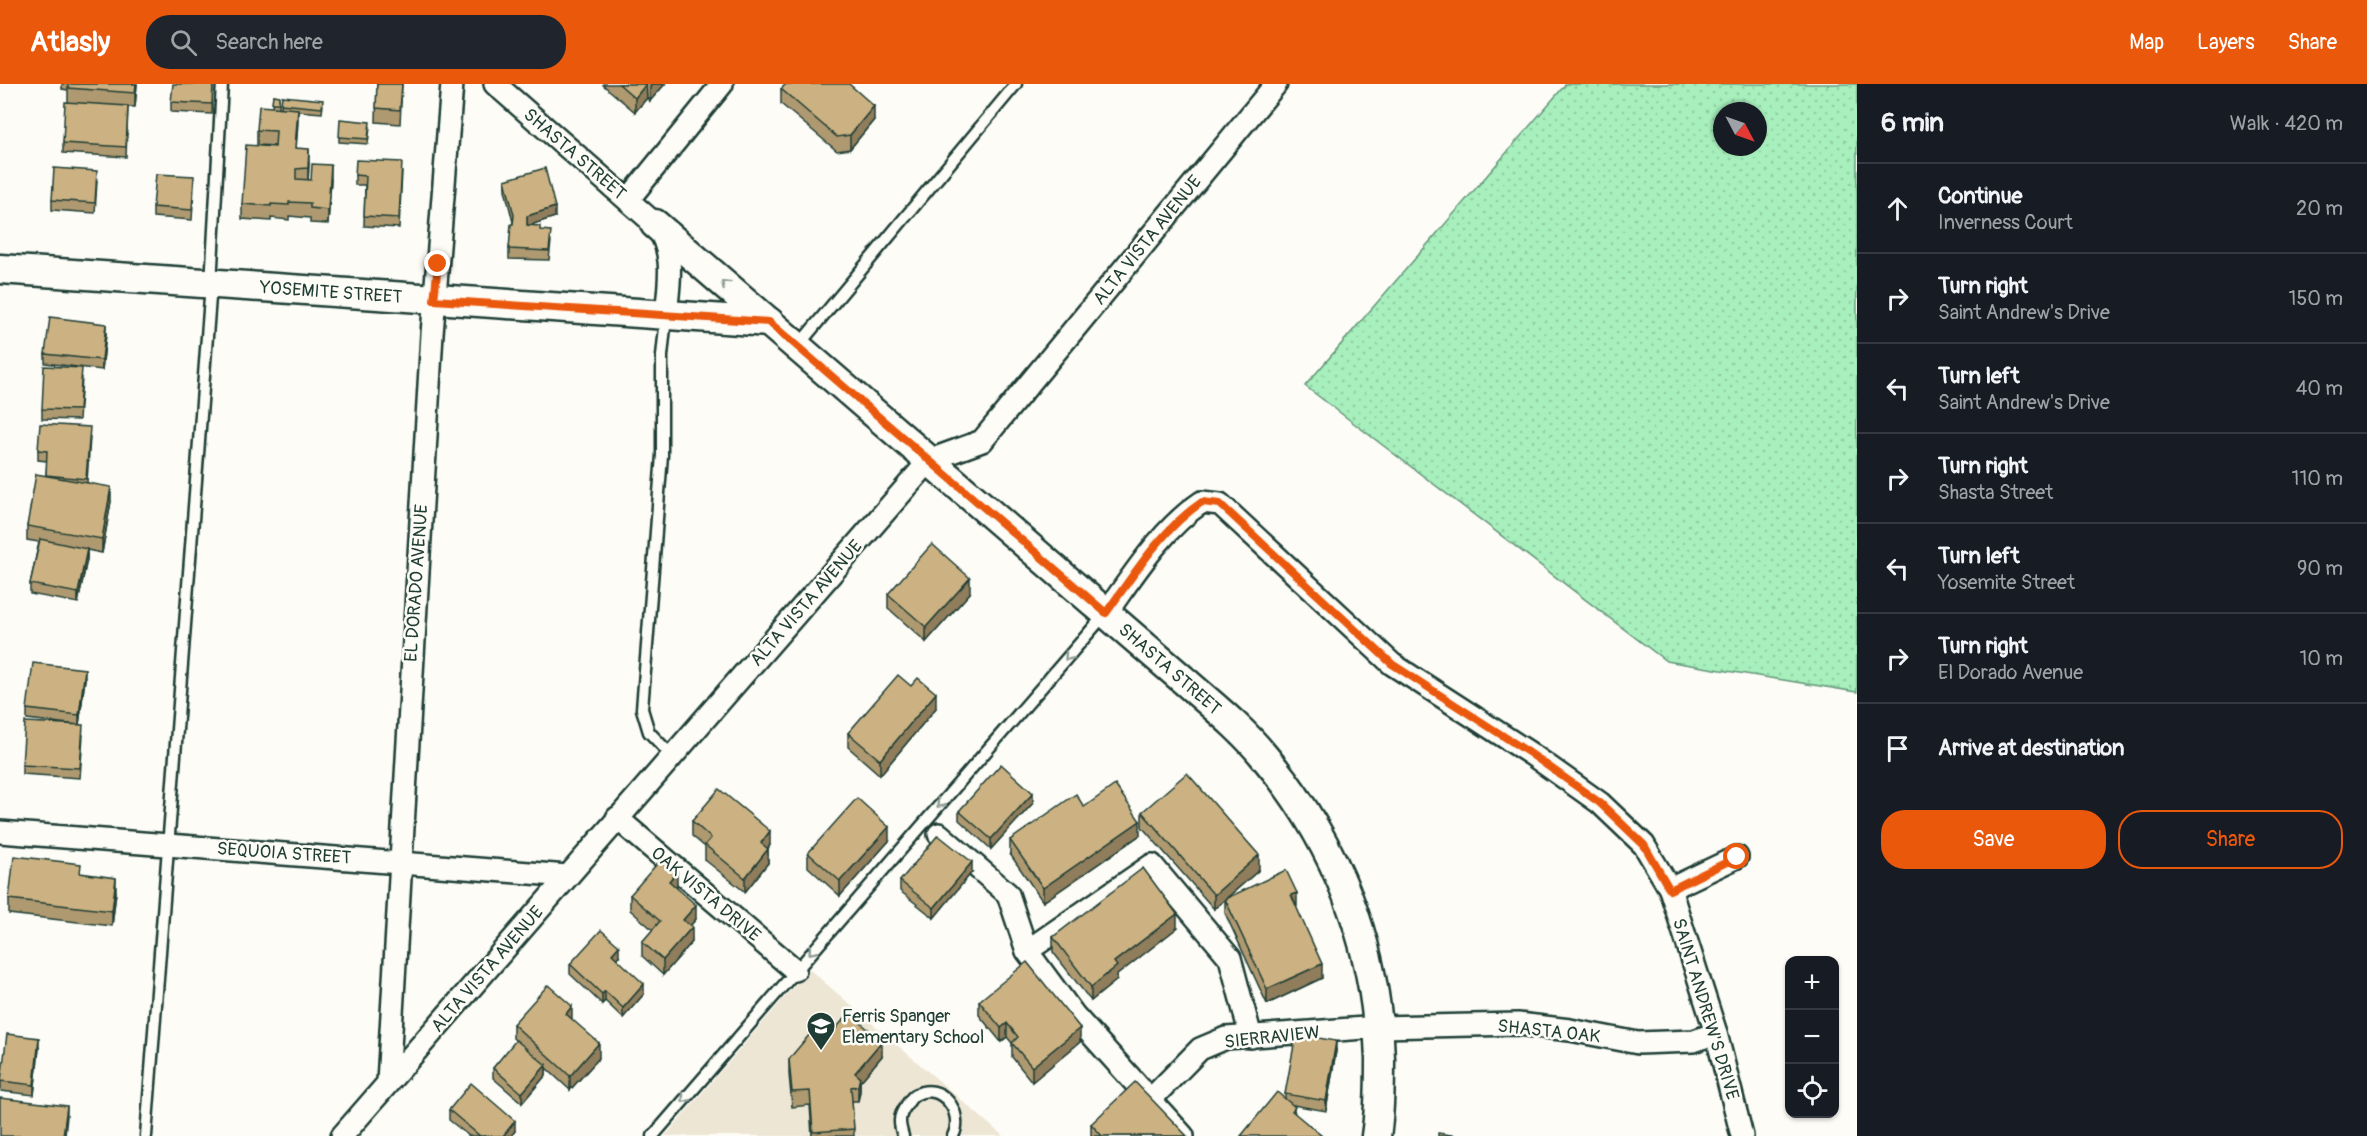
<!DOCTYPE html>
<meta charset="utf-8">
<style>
:root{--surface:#171b24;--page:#20242c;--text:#f1f3f6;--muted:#9ea1a6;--line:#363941;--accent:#ea580c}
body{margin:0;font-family:Pangolin,sans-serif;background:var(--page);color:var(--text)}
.controls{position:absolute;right:18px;bottom:18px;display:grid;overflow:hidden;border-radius:12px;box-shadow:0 2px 4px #0004}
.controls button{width:54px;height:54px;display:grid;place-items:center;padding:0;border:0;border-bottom:2px solid var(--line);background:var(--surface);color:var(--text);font:30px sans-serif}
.compass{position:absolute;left:1713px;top:18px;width:54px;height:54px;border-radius:50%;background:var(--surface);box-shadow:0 2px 4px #0004;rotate:131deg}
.stop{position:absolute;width:18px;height:18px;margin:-14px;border:4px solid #ea580c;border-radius:50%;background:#fff}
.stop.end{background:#ea580c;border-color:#fff;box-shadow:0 2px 6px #0008}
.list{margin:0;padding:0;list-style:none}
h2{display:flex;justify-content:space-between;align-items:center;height:78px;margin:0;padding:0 24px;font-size:26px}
h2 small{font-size:20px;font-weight:400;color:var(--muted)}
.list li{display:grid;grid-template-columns:39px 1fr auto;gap:18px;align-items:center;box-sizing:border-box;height:90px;padding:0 24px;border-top:2px solid var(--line)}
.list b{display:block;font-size:22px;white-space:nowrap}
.list p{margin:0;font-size:20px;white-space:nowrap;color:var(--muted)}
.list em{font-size:20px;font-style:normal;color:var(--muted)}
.actions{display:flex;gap:12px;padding:18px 24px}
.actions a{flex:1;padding:14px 0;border:2px solid var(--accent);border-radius:24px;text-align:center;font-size:21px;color:var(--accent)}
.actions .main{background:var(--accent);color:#fff}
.icon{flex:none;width:33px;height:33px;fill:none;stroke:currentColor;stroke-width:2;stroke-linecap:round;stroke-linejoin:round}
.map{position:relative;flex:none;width:1857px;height:1052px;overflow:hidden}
header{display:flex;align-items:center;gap:36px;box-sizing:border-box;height:84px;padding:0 30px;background:var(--accent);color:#fff}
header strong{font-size:28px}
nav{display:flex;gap:33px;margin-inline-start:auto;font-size:21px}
.search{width:420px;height:54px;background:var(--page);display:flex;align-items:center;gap:15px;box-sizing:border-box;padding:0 21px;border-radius:24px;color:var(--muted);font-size:22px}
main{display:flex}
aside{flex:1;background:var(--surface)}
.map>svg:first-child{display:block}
.built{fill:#eee6d4}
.grass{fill:url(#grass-dots);stroke:#639678;stroke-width:1.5;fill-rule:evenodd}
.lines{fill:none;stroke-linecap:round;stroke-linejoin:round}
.lane-casing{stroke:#1f3d34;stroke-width:15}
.street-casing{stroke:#1f3d34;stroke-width:26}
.secondary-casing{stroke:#1f3d34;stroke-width:33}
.lane{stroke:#fdfcf7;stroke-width:10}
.street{stroke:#fdfcf7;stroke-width:21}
.secondary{stroke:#fdfcf7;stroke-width:28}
.wall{fill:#af9970;stroke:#1f3d34;stroke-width:1.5}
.shaded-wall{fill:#8f7d5b;stroke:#1f3d34;stroke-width:1.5}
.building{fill:#ccb282;stroke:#1f3d34;stroke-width:1.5}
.oneway{stroke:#8e9c96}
.route{stroke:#ea580c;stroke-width:8}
.labels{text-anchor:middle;stroke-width:5;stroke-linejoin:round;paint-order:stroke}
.street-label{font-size:18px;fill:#1f3d34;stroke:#fdfcf7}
.poi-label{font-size:18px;fill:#1f3d34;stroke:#fdfcf7;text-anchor:start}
</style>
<header>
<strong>Atlasly</strong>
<div class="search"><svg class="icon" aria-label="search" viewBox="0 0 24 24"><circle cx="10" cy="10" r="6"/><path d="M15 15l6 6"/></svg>Search here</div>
<nav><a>Map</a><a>Layers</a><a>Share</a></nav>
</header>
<main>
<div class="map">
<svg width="1857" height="1052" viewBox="0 0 1857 1052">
<defs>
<pattern id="grass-dots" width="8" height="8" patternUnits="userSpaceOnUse" patternTransform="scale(1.5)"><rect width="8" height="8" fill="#a7efbc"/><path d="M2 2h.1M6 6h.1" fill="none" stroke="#8fcea2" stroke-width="1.8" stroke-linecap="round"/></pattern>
</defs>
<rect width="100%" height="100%" fill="#fdfcf7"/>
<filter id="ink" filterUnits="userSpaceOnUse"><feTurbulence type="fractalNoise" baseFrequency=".0167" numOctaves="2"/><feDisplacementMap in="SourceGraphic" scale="12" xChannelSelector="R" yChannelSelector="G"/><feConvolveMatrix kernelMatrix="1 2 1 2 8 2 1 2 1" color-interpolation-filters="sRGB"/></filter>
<g filter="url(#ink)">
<path class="built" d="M809,885L1003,1052H665Z"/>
<path class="grass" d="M1566,0H1857V608L1666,577L1305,302ZM1722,27H1758V63H1722Z"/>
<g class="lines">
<g class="lane-casing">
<g id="lane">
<path d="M666,233L662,272V371L642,625L649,648L672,672"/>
<path d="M798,262L1016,0"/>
<path d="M146,1052L211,200L222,0"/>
<path d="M653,1052L1106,529"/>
<path d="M903,1052C899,1040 898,1032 906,1022C908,1019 911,1013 915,1011C941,996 965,1029 953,1052"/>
</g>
</g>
<g class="street-casing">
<g id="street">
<path d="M495,0L655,140C676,168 669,199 666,231"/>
<path d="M628,116L722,0"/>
<path d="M1106,529C1134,490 1162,445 1202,418L1220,420L1392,580L1531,670L1600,719L1644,761L1670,805L1716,949L1742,1052"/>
<path d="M617,734L795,886"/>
<path d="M0,748L568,792"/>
<path d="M939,750L1008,810L1027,867L1074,931L1183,1052"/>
<path d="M1670,805L1737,773"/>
<path d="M1027,867L1152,781L1230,874L1251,953"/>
<path d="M388,998L432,250L452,0"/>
<path d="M1151,1015L1200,965L1226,954L1379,943L1518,940L1570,946L1638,959L1694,957L1716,949"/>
<path d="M342,1052L930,376L982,357L1276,0"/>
</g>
</g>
<g class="secondary-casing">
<g id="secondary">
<path d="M655,140L1187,599C1213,622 1241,644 1263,671C1336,757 1377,862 1380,975C1380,1000 1380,1027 1376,1052"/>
<path d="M0,185L769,238"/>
</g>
</g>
<use href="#lane" class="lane"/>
<use href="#street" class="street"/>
<use href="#secondary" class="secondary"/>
</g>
<g class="wall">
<path d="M62,0H137L135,23H128L126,73L63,69V59L68,18V6L62,5Z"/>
<path d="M213,0L212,30L171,28V18Z"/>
<path d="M377,0H402L400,40L376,38Z"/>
<path d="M603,0H665L650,17L647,14L635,28L603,1Z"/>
<path d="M781,5L874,36L850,65L837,67L781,20Z"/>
<path d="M273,11L279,12V23L281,24L282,12L323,21L322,29L298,27L296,64L309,79L308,96L331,95L328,140L310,139V134L289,132V136L271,134V137L242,135V120L275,63V62L257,61V46L272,23Z"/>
<path d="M370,43L368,60L339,58V53Z"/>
<path d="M402,88L399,144L364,142L365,101H355V91Z"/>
<path d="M505,96L555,133L530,141L540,146L551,157L549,176L509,175V165L513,138L505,106Z"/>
<path d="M97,97L95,129L52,126V116Z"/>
<path d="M194,102L192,136L153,133V123Z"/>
<path d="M106,250L102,286L45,279V270Z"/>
<path d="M82,294L79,336L42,335V325Z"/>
<path d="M90,353L87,398L111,417L102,469L87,466V475L78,519L30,510V500L39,458L27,456V442L46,391L47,377L38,376V366Z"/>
<path d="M970,509L926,558L888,524V510Z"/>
<path d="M85,595L79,641L83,651L80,694L22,690V681L78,641L27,635V625Z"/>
<path d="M911,602L936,624L880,691L848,663V649Z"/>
<path d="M1033,719L991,765L959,736V727Z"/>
<path d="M1084,723L1140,751L1043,818L1010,770V756Z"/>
<path d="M1142,728L1259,786L1227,814L1296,823L1322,894L1267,920L1225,829V815L1214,825L1142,743Z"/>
<path d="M692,737L770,761L768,765V779L745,808L705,776V763L692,752Z"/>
<path d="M889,757L840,812L808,783V769Z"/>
<path d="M972,788L934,834L900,807V797Z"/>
<path d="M677,803L676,804L696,835L690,842L692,858L663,891L642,872V858L653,846L630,826V811Z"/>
<path d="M116,808L112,842L9,830V815Z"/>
<path d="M1177,844L1117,891V896L1091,917L1053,868V853Z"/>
<path d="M619,872L617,875L644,910L623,934L605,917L602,920L570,890V880Z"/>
<path d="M979,917L1080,958L1032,998L1012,973V959L1007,953L1001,958L979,931Z"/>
<path d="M572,936L599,974L570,1006L546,984V991L522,1019L493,994V984L516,957L513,954V940Z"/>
<path d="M822,961L882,972L860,998V1007L858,1017H852L854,1052H812L810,1021L792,1023L789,990V975Z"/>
<path d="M39,964L34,1011L1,1007V997Z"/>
<path d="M1336,967L1326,1027L1293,1021L1295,1030L1241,1052L1285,1015V1010Z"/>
<path d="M449,1026L515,1047L511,1052H469L449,1036Z"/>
<path d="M1091,1040L1187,1052H1091Z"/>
</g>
<g class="shaded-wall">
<path d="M136,0H137L135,23V9Z"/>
<path d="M646,0L647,14L635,28V14Z"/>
<path d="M652,0H665L650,17V3Z"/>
<path d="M874,22V36L850,65V51Z"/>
<path d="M298,25V39L295,79V64Z"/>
<path d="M309,65V79L308,99V84Z"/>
<path d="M331,81V95L328,140V126Z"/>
<path d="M555,123V133L527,142V151V132Z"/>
<path d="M106,240V250L102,286V276Z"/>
<path d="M111,403V417L102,469V455Z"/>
<path d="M87,465V475L78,519V509Z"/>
<path d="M970,494V509L926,558V543Z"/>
<path d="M85,585V595L79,641V631Z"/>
<path d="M936,609V624L880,691V676Z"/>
<path d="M1033,709V719L991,765V755Z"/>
<path d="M1140,737V751L1043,818V804Z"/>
<path d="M889,743V757L840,812V797Z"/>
<path d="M770,747V761L761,773V759Z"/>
<path d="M768,765V779L745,808V794Z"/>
<path d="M1259,771V786L1214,825V811Z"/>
<path d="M972,778V788L934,834V824Z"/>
<path d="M677,788V803L669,812V797Z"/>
<path d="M116,794V808L112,842V827Z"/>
<path d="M1297,809V823L1291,811Z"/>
<path d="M696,821V835L683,850V836Z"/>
<path d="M1177,830V844L1117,891V896L1091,917V903L1114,878Z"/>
<path d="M692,843V858L663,891V876Z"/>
<path d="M619,862V872L612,880V870Z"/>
<path d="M1322,880V894L1267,920V905Z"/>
<path d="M644,900V910L623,934V924Z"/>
<path d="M605,907V917L602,920V910Z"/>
<path d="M572,922V937L566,930Z"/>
<path d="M1007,939V953L1001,958V944Z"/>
<path d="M1080,944V958L1032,998V983Z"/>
<path d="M39,954V964L34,1011V1001Z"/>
<path d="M882,957V972L860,998V1007L858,1017V1000L855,1003V989Z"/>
<path d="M1336,957V967L1326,1027V1017Z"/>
<path d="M599,959V974L570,1006V992Z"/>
<path d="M546,981V991L522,1019V1009Z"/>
<path d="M67,1022V1032L65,1052H63Z"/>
<path d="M515,1037V1047L511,1052H503Z"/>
</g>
<g class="building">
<path d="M68,0H136L135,9L68,4Z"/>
<path d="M173,0H213L212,20L171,18Z"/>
<path d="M377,0H402L400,26L376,24Z"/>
<path d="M619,0H646L635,14Z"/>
<path d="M786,0H849L874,22L850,51L837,53L781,5Z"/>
<path d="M273,11L279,12V19H272Z"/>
<path d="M282,12L323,16L322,24L281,20Z"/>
<path d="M65,18L128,22L126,63L63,59Z"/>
<path d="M259,22L298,25L295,64L309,65L308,84L296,85V95L311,96L312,80L331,81L328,126L310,124V119L289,118V121L271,120V122L242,120L246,61L275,63L276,47L257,46Z"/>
<path d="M340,35L370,38L368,55L339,53Z"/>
<path d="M356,76L402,78L399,134L364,132L366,92L355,91Z"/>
<path d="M54,84L97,87L95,119L52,116Z"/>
<path d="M545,84L555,123L527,132V141L540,142V146L551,147L549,167L509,165L511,140H513L514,131L505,96Z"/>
<path d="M156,90L194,92L192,126L153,123Z"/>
<path d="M50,233L106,240L102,276L45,270Z"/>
<path d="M44,282L82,284L79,326L42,325Z"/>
<path d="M40,340L90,343L86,395L46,391L47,367L38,366Z"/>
<path d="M36,390L111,403L102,455L27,442Z"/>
<path d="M40,455L87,465L78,509L30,500Z"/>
<path d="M932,460L970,494L926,543L888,510Z"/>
<path d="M33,579L85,585L79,631L27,625Z"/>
<path d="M898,591L911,602L918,594L936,609L880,676L848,649Z"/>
<path d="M25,638L83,641L80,684L22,681Z"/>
<path d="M1001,680L1033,709L991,755L959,727Z"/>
<path d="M1187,689L1259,771L1214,811L1142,728Z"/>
<path d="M1115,701L1140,737L1043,804L1010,756L1076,710L1084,723Z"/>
<path d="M719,705L770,747L761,759L768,765L745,794L705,761L711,754L692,737Z"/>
<path d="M857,714L889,743L840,797L808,769Z"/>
<path d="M938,751L972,778L934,824L900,797Z"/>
<path d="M14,772L81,780L80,789L116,794L112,827L9,815Z"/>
<path d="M662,774L677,788L669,797L696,821L683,836L692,843L663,876L642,858L660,837L630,811Z"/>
<path d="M1143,784L1177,830L1114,878L1117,882L1091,903L1053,853Z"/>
<path d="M1286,786L1297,809L1291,811L1322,880L1267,905L1225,815Z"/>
<path d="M601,846L619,862L612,870L644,900L623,924L605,907L602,910L570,880Z"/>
<path d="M1027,878L1080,944L1032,983L1012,959L1018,953L1007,939L1001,944L979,917Z"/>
<path d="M548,901L572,922L566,930L599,959L570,992L513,940Z"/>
<path d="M849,929L882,957L855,989L860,993L858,1002L851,1003L854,1045L813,1048L810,1007L792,1008L789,975L810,950L822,961Z"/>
<path d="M7,950L39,954L34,1001L1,997Z"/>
<path d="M1296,950L1336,957L1326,1017L1285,1010Z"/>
<path d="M516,956L546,981L522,1009L493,984Z"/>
<path d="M1135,998L1187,1052H1102L1091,1040Z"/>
<path d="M471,999L515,1037L503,1052H480L449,1026Z"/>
<path d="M1277,1008L1295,1023L1292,1027L1322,1052H1241Z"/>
<path d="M0,1014L67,1022L63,1052H0Z"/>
<path d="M1438,1049L1458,1052H1438Z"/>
</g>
<defs><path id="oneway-chevron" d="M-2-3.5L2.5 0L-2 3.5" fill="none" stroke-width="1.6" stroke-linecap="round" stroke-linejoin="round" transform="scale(1.5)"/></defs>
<g class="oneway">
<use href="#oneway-chevron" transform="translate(725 200) rotate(-139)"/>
<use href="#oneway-chevron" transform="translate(1068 573) rotate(131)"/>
<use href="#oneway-chevron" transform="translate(940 720) rotate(131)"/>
<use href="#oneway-chevron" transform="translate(812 867) rotate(131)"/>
<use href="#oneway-chevron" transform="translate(685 1015) rotate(131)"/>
</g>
</g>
<g class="lines" filter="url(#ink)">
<path class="route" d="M438,180L434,216L769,238L1106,529C1134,490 1162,445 1202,418L1220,420L1392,580L1531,670L1600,719L1644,761L1670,806L1737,773"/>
</g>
<defs>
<g id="school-pin" transform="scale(1.5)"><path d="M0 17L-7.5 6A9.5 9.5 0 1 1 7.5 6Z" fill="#1f3d34" stroke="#fdfcf7"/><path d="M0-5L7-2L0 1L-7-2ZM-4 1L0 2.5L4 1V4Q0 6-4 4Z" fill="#fff"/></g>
</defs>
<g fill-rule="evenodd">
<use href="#school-pin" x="821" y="942"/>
</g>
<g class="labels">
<g class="street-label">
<text transform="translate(575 70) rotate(41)" y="6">SHASTA STREET</text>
<text transform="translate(1147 156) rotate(-51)" y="6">ALTA VISTA AVENUE</text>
<text transform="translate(331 208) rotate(4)" y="6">YOSEMITE STREET</text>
<text transform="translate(416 499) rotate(-86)" y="6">EL DORADO AVENUE</text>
<text transform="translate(806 519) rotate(-49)" y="6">ALTA VISTA AVENUE</text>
<text transform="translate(1170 585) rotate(41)" y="6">SHASTA STREET</text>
<text transform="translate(284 769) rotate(4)" y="6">SEQUOIA STREET</text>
<text transform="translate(706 810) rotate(40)" y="6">OAK VISTA DRIVE</text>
<text transform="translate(487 885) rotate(-49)" y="6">ALTA VISTA AVENUE</text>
<text transform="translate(1706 925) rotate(73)" y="6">SAINT ANDREW'S DRIVE</text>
<text transform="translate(1549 947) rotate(6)" y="6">SHASTA OAK</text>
<text transform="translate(1272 953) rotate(-6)" y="6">SIERRAVIEW</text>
</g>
<g class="poi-label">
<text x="842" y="938">Ferris Spanger<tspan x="842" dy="21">Elementary School</tspan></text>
</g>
</g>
</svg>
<div class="controls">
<button>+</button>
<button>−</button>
<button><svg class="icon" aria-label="locate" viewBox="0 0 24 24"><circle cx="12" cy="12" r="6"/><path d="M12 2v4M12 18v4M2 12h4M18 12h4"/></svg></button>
</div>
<svg class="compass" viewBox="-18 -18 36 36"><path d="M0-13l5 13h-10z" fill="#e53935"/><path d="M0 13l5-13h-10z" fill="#9ea1a6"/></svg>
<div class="stop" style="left:1737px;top:773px"></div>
<div class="stop end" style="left:438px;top:180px"></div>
</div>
<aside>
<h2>6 min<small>Walk · 420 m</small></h2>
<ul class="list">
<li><svg class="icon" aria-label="ahead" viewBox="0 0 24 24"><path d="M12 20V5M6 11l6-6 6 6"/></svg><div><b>Continue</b><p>Inverness Court</p></div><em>20 m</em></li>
<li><svg class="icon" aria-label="right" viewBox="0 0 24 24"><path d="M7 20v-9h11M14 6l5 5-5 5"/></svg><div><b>Turn right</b><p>Saint Andrew's Drive</p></div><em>150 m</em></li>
<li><svg class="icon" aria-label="left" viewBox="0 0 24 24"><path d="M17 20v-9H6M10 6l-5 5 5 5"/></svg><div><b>Turn left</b><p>Saint Andrew's Drive</p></div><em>40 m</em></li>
<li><svg class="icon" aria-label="right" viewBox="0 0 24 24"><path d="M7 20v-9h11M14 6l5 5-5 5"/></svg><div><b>Turn right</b><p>Shasta Street</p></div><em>110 m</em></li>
<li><svg class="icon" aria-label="left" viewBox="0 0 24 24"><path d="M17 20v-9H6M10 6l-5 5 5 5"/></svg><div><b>Turn left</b><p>Yosemite Street</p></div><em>90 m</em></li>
<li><svg class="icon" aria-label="right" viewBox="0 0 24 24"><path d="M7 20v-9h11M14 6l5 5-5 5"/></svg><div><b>Turn right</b><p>El Dorado Avenue</p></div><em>10 m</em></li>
<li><svg class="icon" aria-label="arrive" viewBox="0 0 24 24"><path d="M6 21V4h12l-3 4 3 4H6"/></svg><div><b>Arrive at destination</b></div></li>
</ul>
<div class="actions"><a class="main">Save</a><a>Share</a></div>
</aside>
</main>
